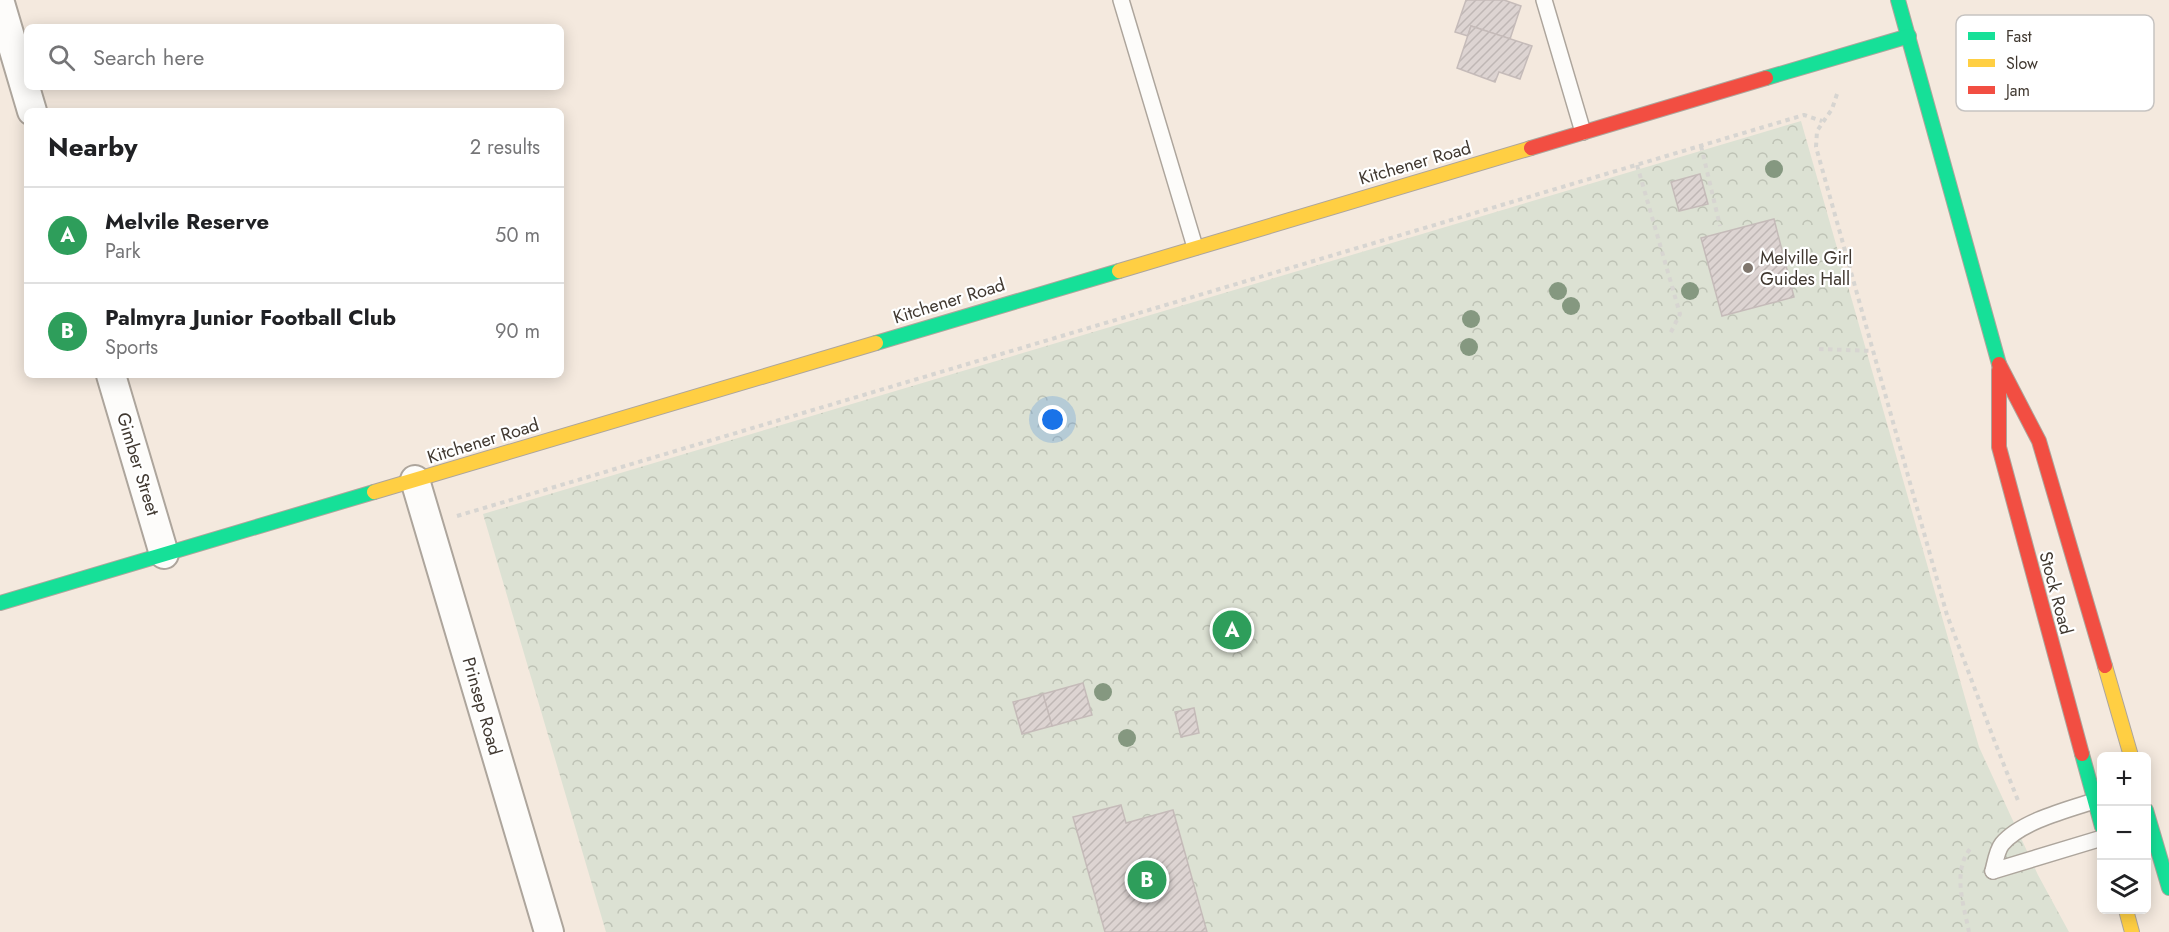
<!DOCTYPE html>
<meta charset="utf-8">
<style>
:root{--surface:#fff;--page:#f2f2f2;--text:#202124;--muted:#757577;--line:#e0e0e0;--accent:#b45309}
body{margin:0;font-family:Jost,sans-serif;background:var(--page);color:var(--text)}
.controls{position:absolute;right:18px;bottom:18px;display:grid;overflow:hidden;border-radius:9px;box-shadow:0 3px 15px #0003}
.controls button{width:54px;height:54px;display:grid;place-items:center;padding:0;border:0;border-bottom:2px solid var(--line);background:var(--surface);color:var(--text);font:30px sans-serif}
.you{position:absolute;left:1053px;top:420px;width:21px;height:21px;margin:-15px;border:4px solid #fff;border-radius:50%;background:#1a73e8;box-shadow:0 0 0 9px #1a73e833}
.badge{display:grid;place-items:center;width:39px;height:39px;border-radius:50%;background:var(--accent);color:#fff;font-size:20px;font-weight:700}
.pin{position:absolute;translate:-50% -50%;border:3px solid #fff;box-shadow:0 2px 6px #0006}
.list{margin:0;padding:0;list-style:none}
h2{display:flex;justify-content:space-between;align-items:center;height:78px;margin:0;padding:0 24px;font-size:26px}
h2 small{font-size:20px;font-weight:400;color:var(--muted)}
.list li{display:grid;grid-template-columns:39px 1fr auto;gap:18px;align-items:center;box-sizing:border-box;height:96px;padding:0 24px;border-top:2px solid var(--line)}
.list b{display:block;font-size:22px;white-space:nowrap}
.list p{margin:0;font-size:20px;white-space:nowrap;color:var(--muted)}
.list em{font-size:20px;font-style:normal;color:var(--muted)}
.icon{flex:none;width:33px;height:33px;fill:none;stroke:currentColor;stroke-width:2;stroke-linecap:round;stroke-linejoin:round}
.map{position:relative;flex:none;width:2169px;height:932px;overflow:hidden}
.search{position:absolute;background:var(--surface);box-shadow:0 3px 15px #0003;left:24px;top:24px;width:540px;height:66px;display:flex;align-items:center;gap:15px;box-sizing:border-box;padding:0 21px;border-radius:9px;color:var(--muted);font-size:22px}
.panel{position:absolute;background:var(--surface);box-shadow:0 3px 15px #0003;left:24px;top:108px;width:540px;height:270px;border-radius:9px}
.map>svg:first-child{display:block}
.park{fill:url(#park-crowns)}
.building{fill:url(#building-hatch);stroke:#c5bbb9;stroke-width:1.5}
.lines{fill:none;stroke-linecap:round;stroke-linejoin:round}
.lane-casing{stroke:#ada59c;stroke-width:18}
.street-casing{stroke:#ada59c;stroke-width:32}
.fast-casing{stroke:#ada59c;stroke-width:16}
.slow-casing{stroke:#ada59c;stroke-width:16}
.jam-casing{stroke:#ada59c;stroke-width:16}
.path{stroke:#d7d5d1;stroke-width:4;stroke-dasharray:4.5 4.5;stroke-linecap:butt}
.lane{stroke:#fdfcfa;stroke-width:15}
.street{stroke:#fdfcfa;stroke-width:28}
.fast{stroke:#16e098;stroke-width:14}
.slow{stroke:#ffcf43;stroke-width:14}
.jam{stroke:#f24e42;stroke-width:14}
.tree{fill:#859880}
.poi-dot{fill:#7f766d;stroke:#fff;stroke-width:2}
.labels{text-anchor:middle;stroke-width:4.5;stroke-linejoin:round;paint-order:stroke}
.street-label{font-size:18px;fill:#403830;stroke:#fff}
.poi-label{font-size:18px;fill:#403830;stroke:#fff;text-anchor:start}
.key{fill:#fff;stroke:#c6c3c1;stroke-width:1.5}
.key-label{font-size:16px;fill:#403830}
</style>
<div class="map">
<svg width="2169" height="932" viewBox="0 0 2169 932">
<defs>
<pattern id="park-crowns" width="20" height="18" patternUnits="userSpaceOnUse" patternTransform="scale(1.5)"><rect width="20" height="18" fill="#dce1d3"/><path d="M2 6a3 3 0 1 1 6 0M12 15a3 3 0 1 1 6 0" fill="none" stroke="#bec2b5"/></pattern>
<pattern id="building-hatch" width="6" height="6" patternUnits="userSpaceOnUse" patternTransform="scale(1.5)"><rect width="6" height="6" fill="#ddd4d2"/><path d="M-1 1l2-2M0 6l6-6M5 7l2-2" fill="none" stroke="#bfb7b5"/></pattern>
</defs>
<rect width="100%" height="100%" fill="#f4e9de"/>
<path class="park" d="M1801,121L1979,747L2038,875L2069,932H606L483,514Z"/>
<g class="building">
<path d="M1466,0H1504L1521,6L1510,39L1471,26L1468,36L1455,32Z"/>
<path d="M1471,26L1532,46L1520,79L1499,72L1495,82L1457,68Z"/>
<path d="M1700,174L1708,204L1679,211L1671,182Z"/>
<path d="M1774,219L1794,297L1722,316L1701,238Z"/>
<path d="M1083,683L1092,715L1052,726L1043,694Z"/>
<path d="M1043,694L1052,726L1022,734L1013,702Z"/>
<path d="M1194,708L1199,733L1181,737L1175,712Z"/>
<path d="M1121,805L1126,823L1173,810L1207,932H1105L1073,817Z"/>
</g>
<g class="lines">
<g class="lane-casing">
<g id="lane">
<path d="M1121,0L1195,247"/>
<path d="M1544,0L1583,132"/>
<path d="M1993,871C1995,863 1997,850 2002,844C2021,821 2070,809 2097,800"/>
<path d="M1993,871L2102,838"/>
</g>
</g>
<g class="street-casing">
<g id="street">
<path d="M0,3L32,111"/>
<path d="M111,375L164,554"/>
<path d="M415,480L549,932"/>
</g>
</g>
<g class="fast-casing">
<g id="fast">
<path d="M1898,0L1999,364"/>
<path d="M1766,78L1909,36"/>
<path d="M876,343L1119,271"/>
<path d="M0,603L374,492"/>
<path d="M2082,754L2102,827"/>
<path d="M2146,810L2169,888"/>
</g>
</g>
<g class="slow-casing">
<g id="slow">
<path d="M1119,271L1531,148"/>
<path d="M374,492L876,343"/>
<path d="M2105,666L2131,756"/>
<path d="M2126,910L2132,932"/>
</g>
</g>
<g class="jam-casing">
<g id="jam">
<path d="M1531,148L1766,78"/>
<path d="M1999,364L2039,441L2105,666"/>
<path d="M1999,370V447L2082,754"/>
</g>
</g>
<g class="path">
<path d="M1837,94L1832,109L1817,131L1816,147L1947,615L1996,745L2019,803"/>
<path d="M1701,146L1720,226"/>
<path d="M1637,165L1680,314L1670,334"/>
<path d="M1819,349L1873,351"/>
<path d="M457,516L1804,115L1822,121"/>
<path d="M1969,932C1964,906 1952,872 1970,849"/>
</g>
<use href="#lane" class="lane"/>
<use href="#street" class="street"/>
<use href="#fast" class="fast"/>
<use href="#slow" class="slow"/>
<use href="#jam" class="jam"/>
</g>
<g class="tree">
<circle cx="1774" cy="169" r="9"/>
<circle cx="1558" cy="291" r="9"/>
<circle cx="1690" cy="291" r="9"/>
<circle cx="1571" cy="306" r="9"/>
<circle cx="1471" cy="319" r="9"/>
<circle cx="1469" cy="347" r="9"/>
<circle cx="1103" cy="692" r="9"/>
<circle cx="1127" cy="738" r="9"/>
</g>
<circle class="poi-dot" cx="1748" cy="268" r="6"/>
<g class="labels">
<g class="street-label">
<text transform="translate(1415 163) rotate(-16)" y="6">Kitchener Road</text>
<text transform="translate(949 301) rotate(-17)" y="6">Kitchener Road</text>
<text transform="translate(483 441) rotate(-17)" y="6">Kitchener Road</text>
<text transform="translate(138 464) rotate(73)" y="6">Gimber Street</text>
<text transform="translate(2056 593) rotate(75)" y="6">Stock Road</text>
<text transform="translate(482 706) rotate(74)" y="6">Prinsep Road</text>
</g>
<g class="poi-label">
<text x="1760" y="264">Melville Girl<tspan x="1760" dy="21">Guides Hall</tspan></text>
</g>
</g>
<rect x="1956" y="15" width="198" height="96" rx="9" class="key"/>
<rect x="1968" y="32" width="27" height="8" fill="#16e098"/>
<rect x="1968" y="59" width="27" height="8" fill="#ffcf43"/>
<rect x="1968" y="86" width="27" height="8" fill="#f24e42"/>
<g class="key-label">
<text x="2006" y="42">Fast</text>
<text x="2006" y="69">Slow</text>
<text x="2006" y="96">Jam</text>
</g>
</svg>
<div class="controls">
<button>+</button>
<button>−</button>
<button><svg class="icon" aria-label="layers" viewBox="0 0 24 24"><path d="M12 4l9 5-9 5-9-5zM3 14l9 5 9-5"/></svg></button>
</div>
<div class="you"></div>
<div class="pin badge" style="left:1232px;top:630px;background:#2e9e5b">A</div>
<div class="pin badge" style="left:1147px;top:880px;background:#2e9e5b">B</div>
<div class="search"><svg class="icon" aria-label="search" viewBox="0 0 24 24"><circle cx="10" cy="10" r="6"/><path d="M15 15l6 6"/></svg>Search here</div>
<section class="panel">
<h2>Nearby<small>2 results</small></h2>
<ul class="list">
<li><span class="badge" style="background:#2e9e5b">A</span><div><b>Melvile Reserve</b><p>Park</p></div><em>50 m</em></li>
<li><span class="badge" style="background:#2e9e5b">B</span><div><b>Palmyra Junior Football Club</b><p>Sports</p></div><em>90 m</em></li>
</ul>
</section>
</div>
